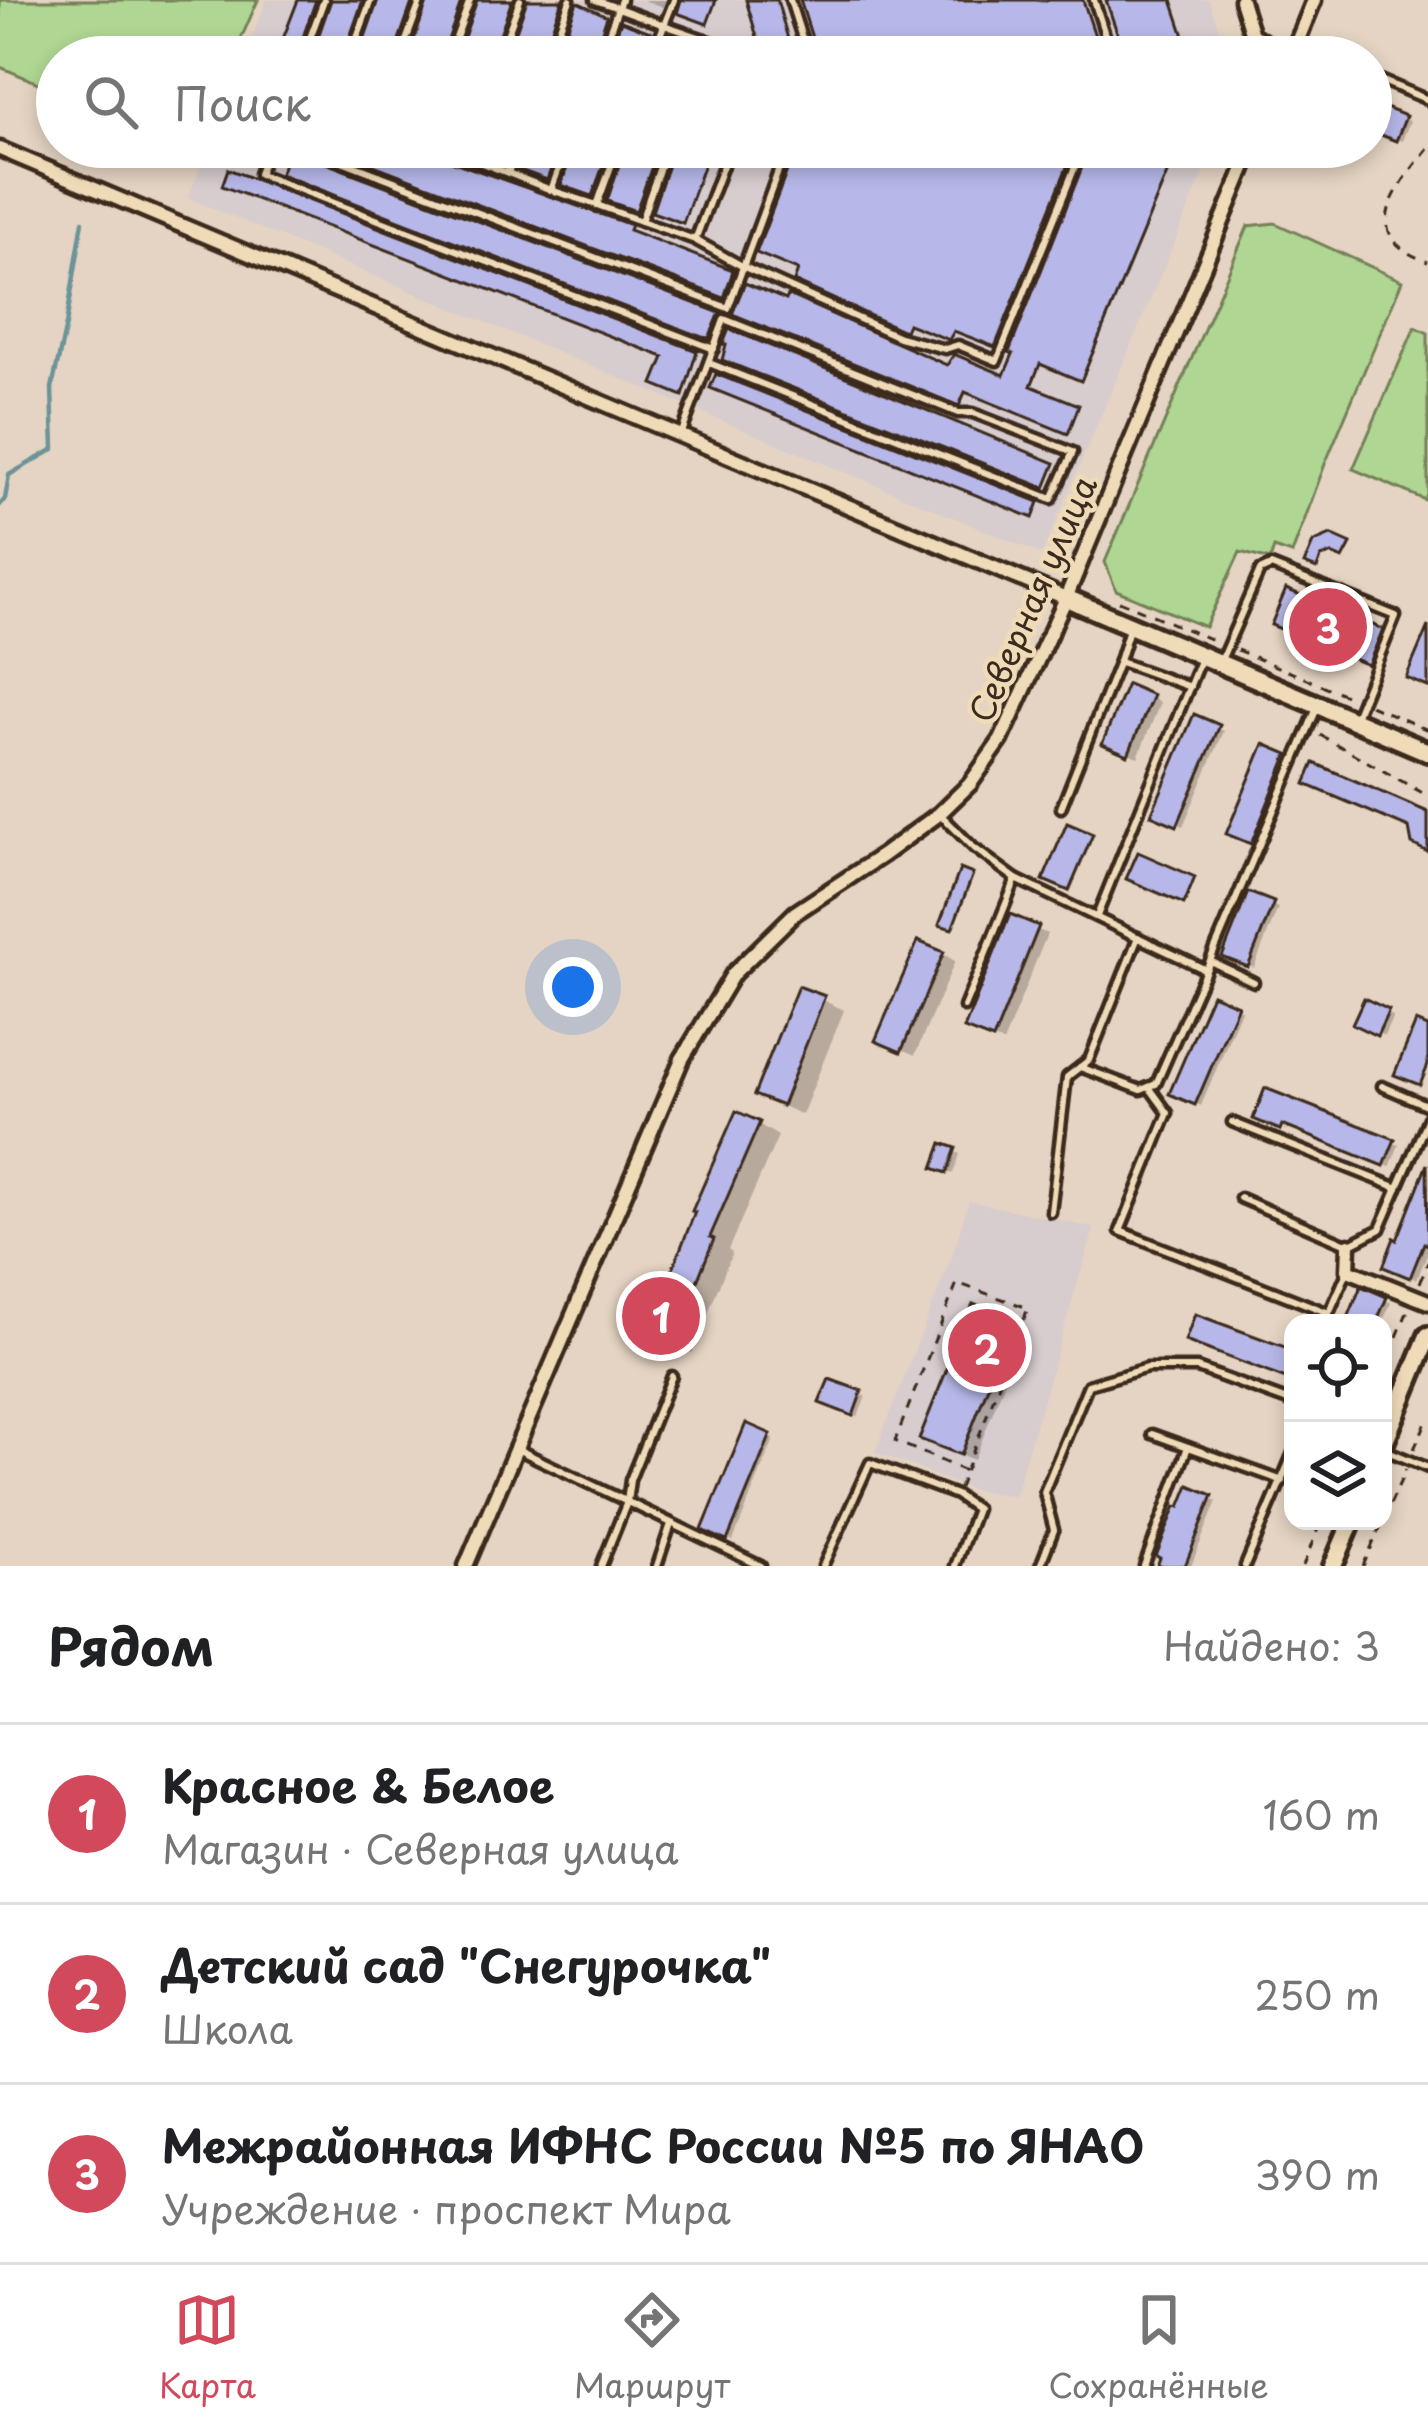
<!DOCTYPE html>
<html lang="ru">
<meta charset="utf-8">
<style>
:root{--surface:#fff;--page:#f6f6f6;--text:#202124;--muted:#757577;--line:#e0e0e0;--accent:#d1495b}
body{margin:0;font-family:"Playpen Sans",sans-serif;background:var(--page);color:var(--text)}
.controls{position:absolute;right:36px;bottom:36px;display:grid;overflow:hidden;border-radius:24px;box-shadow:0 6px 18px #0003}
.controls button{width:108px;height:108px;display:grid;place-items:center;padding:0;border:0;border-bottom:3px solid var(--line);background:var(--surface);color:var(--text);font:60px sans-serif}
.you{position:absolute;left:573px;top:987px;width:42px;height:42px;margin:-30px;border:9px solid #fff;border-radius:50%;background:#1a73e8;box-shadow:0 0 0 18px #1a73e833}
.badge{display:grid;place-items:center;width:78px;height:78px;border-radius:50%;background:var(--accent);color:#fff;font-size:39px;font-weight:700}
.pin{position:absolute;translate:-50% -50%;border:6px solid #fff;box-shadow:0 3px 12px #0006}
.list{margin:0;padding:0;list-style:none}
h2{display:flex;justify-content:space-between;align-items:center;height:156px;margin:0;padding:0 48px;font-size:51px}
h2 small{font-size:39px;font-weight:400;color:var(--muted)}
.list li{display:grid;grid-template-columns:78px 1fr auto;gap:36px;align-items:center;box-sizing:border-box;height:180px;padding:0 48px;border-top:3px solid var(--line)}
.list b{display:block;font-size:45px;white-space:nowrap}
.list p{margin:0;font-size:39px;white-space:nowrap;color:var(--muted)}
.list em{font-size:39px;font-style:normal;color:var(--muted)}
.icon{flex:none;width:66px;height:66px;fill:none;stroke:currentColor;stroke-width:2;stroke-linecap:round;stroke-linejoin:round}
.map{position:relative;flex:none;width:1428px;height:1566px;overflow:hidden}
.search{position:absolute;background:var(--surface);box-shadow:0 6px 18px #0003;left:36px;right:36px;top:36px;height:132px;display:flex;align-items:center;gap:30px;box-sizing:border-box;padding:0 42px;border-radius:66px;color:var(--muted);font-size:45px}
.sheet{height:696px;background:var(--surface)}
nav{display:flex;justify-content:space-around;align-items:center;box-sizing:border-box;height:168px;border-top:3px solid var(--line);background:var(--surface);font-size:33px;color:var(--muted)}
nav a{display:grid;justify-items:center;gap:6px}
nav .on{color:var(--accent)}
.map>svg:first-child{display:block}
.built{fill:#d7ccce}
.green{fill:#afd692;stroke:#758058;stroke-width:3}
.shadow{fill:#0003}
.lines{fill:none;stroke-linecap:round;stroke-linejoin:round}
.stream{stroke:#6c9498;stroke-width:4.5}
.building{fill:#b7b8e9;stroke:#3b2a1e;stroke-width:3}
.lane-casing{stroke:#3b2a1e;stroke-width:15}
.street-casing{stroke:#3b2a1e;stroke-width:21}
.secondary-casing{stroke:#3b2a1e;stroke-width:26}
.path{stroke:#3b2a1e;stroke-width:3;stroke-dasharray:9 9;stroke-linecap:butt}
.lane{stroke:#f0dbb9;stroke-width:6}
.street{stroke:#f0dbb9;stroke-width:12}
.secondary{stroke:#f0dbb9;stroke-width:16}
.labels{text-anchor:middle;stroke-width:9;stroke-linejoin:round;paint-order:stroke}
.street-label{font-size:33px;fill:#3b2a1e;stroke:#f0dbb9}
</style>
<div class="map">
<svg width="1428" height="1566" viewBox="0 0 1428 1566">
<rect width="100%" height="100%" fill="#e5d4c3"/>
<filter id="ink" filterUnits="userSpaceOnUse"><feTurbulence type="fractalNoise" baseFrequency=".00833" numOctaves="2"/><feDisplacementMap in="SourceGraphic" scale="24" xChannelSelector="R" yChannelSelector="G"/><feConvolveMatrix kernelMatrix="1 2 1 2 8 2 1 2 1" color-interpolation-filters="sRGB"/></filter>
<g filter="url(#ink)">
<g class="built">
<path d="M267,0H1209L1228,57H244Z"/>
<path d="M209,147H1215L1042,554L188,198Z"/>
<path d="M969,1201L1094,1228L1014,1496L970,1489L875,1452L952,1256Z"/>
</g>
<g class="green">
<path d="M0,0H258L233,57H57V91L0,67Z"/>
<path d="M1275,223L1402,281L1325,464L1292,554L1274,548L1270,560L1240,552L1205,627L1116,590L1105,562L1248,226Z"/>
<path d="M1415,327L1428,333V492L1425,500L1353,469Z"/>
</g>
<g class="shadow">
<path d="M643,0H667L663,7Z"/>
<path d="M1371,105L1410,121L1402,141L1371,129Z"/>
<path d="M333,147H433L434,154L547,200L629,228V233L732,272V278L726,297Z"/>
<path d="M628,147H660L638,209L610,199Z"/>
<path d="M677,147H712L685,221L656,210Z"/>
<path d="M800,147H1076L997,345L956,329L951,338L910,322L906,329L799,281L802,269Z"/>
<path d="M1093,147H1180L1083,379L1042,362L1031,389L1079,409L1070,432L968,390L962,404L736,313L948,369L1006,379Z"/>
<path d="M1287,631L1381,632L1394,639L1381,669Z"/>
<path d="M1152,698L1160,703L1138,757L1115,748Z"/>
<path d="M1196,718L1224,731L1183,826L1155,814Z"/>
<path d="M1265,748L1292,760L1257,845L1235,836Z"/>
<path d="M1069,827L1093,837L1072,889L1047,878Z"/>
<path d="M1250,896L1278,908L1254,968L1231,958Z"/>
<path d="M1012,918L1047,934L1003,1043L976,1032Z"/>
<path d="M943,954L955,961L915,1055L888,1043Z"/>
<path d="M800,989L844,1010L802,1115L758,1094Z"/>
<path d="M1214,998L1241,1010L1201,1106L1173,1093Z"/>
<path d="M1365,1002L1393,1016L1384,1036L1356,1023Z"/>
<path d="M1267,1091L1399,1145L1390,1167L1288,1126L1286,1130L1262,1120Z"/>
<path d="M758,1124L778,1136L728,1250L732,1253L692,1353L650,1333Z"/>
<path d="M944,1147L960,1154L953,1174L942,1170Z"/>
<path d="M1428,1171V1252L1417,1279L1392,1269L1399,1244Z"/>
<path d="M1386,1300L1391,1303L1382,1323H1349Z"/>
<path d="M1013,1323L1025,1330L974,1460L935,1445Z"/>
<path d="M861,1394L866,1397L858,1416L828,1405Z"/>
<path d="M769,1436L774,1439L733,1541L706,1528Z"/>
<path d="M1191,1489L1217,1501L1191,1566H1160Z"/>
</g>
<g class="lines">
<path class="stream" d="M0,505L5,499L9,475L54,449L52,388L66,325L83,221"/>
</g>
<g class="building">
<path d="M298,0H316L296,57H276Z"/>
<path d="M331,0H363L343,57H311Z"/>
<path d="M378,0H413L393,57H358Z"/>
<path d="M428,0H462L442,57H408Z"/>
<path d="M477,0H512L492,57H457Z"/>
<path d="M527,0H562L542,57H507Z"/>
<path d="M681,0H716L707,24L677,13Z"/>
<path d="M746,0H777L790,46L762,54Z"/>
<path d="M800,0H1083L1102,57H866L863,49L839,57H818Z"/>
<path d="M1106,0H1172L1188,48L1171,53L1167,38L1124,53Z"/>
<path d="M577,2L607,16L593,57H557Z"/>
<path d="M621,21L653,33L645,57H608Z"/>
<path d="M669,37L694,46L691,57H660Z"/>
<path d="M1371,102L1406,116L1396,141L1371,131Z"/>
<path d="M290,147H298L302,154L720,313L709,338L702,337L280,174Z"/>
<path d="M326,147H412L631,225L629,230L733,270L731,277L724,298Z"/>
<path d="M477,147H509L503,163L475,153Z"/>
<path d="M524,147H559L547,180L517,169Z"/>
<path d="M574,147H610L592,196L561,185Z"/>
<path d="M625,147H659L636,211L607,201Z"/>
<path d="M674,147H710L683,223L652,212Z"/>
<path d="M796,147H1075L995,347L954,331L949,340L908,324L905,331L902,330L794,281L798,270L756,253Z"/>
<path d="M1090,147H1178L1081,381L1040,364L1031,386L1079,405L1068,434L965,392L959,406L732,314L745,283L786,300L788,295L947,365L954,354L1004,375L1013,354L1009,352Z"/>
<path d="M228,169L697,351L683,396L653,384L664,357L222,186Z"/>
<path d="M729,329L1055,463L1045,488L722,360L726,345L723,344Z"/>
<path d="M716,374L1039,502L1033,518L710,388Z"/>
<path d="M1331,535L1351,544L1343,559L1331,554L1321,557L1317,569L1304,564L1313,543Z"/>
<path d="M1286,589L1383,629L1368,665L1271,625Z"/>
<path d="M1428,626V687L1406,678Z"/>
<path d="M1127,684L1153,695L1128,755L1102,744Z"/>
<path d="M1194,714L1220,725L1177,826L1151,815Z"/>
<path d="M1264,744L1288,754L1251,844L1226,834Z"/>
<path d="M1314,763L1428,812V852L1412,844L1409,828L1305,784Z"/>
<path d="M1067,823L1093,834L1069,891L1043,880Z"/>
<path d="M1138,852L1195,877L1184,904L1126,879Z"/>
<path d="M960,869L973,874L952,929L939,925Z"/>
<path d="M1248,892L1274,902L1248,967L1222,957Z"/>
<path d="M1010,914L1039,926L993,1040L964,1029Z"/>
<path d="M918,941L944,952L901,1052L875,1041Z"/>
<path d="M798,986L825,996L782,1106L754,1095Z"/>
<path d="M1212,994L1238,1005L1195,1105L1169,1094Z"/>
<path d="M1364,998L1389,1010L1377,1036L1352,1024Z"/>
<path d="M1416,1022L1428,1027V1065L1420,1085L1394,1075Z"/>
<path d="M1265,1088L1395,1139L1384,1166L1282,1125L1280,1130L1253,1119Z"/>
<path d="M736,1111L760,1122L710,1237L714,1239L672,1344L647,1334L695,1212L692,1211Z"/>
<path d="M942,1143L956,1148L947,1173L933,1168Z"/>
<path d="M1427,1164L1428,1245L1424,1243L1410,1278L1383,1267L1394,1238L1397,1240Z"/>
<path d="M1361,1286L1387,1297L1376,1323H1346Z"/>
<path d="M973,1304L1014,1320L961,1455L919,1439Z"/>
<path d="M1195,1314L1293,1350V1360L1286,1379L1185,1341Z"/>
<path d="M829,1379L862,1391L853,1416L819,1403Z"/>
<path d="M746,1423L771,1434L727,1541L702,1530Z"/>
<path d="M1189,1485L1213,1495L1185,1566H1157L1160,1558L1156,1556L1176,1506L1180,1507Z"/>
</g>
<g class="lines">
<g class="lane-casing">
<g id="lane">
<path d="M595,0L618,8L600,57"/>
<path d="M621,0L618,8L664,25L674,0"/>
<path d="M790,0L808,57"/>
<path d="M1094,0L1112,57"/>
<path d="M705,39L752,57"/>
<path d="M1296,44L1327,57"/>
<path d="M303,57L324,0"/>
<path d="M350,57L371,0"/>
<path d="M400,57L421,0"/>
<path d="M449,57L470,0"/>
<path d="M499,57L520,0"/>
<path d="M549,57L570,0"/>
<path d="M652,57L664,25L705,39L698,57"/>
<path d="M1371,76L1428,100"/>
<path d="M268,147L259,174L714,349"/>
<path d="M305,147L728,308"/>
<path d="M440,147L463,156"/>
<path d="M466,147L463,156L508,173L517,147"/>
<path d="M567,147L551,190L597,205L618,147"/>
<path d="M667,147L641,221L695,240L730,147"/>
<path d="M508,173L551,190"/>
<path d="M597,205L641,221"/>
<path d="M695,240L742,266L899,337L945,349L958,345L997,361L1083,147"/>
<path d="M728,308L787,147"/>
<path d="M709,363L1052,499L1073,452L973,413H958L724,319"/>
<path d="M681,435L724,320"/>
<path d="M1221,660L1260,571L1271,566L1396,616L1355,717"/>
<path d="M1120,662L1190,687"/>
<path d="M1061,808L1119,661L1129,629"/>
<path d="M942,816L974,848L1016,879L1206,970L1317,708"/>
<path d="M1097,916L1201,658"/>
<path d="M1210,961L1254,982"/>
<path d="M964,1007L1016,879"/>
<path d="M1080,1067L1141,1090L1156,1084L1206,970"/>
<path d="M1382,1086L1428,1106"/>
<path d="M1149,1087L1168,1113L1120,1231L1329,1313L1348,1270"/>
<path d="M1232,1122L1398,1188"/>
<path d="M1240,1198L1349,1245L1380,1229L1428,1118"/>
<path d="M1051,1212L1067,1077L1089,1060L1138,937"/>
<path d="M1152,1434L1283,1481"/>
<path d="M1383,1449L1428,1468"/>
<path d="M519,1450L761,1566"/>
<path d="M601,1566L627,1502L630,1480L672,1376"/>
<path d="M657,1566L671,1524"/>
<path d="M823,1566L870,1463L956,1495L976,1509L955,1566"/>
<path d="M1040,1566L1054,1530L1044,1492L1088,1385L1147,1368H1197L1293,1403"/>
<path d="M1144,1566L1188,1447"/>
<path d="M1245,1566L1293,1453"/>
</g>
</g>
<g class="street-casing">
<g id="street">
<path d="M1241,0L1259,57"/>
<path d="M1256,37L1275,50L1295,45"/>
<path d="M1291,57L1314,0"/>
<path d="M0,149L1066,598"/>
<path d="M1349,1245L1348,1270L1428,1302"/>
<path d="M466,1566L682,1059L733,974L795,913L883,855L939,814L970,784L1001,740L1066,598L1253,147"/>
</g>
</g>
<g class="secondary-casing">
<g id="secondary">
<path d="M1066,598L1428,752"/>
<path d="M1383,1445L1428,1336"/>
<path d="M1333,1566L1352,1521"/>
</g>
</g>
<g class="path">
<path d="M1428,148C1396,189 1355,235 1428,262"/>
<path d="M1119,601L1217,642"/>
<path d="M1237,650L1350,697"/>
<path d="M1370,705L1428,730"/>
<path d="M1320,735L1428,796"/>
<path d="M1420,1283L1428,1262"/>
<path d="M1383,1370L1409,1308"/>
<path d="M1414,1449L1428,1418"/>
<path d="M959,1488L1028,1308L957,1283L895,1441L965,1471"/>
<path d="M1383,1520L1406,1469"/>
<path d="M1303,1566L1321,1521"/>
<path d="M1363,1566L1382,1523"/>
</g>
<use href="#lane" class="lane"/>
<use href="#street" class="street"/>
<use href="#secondary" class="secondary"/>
</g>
</g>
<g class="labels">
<g class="street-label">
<text transform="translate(1033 599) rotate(-66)" y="12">Северная улица</text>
</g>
</g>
</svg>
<div class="controls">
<button><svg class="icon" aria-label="locate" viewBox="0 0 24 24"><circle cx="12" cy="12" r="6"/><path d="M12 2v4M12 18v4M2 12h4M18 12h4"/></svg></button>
<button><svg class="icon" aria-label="layers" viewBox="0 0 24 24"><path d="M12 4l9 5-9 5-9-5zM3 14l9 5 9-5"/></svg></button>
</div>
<div class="you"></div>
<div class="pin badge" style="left:661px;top:1316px">1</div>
<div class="pin badge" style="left:987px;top:1348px">2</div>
<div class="pin badge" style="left:1328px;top:627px">3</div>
<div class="search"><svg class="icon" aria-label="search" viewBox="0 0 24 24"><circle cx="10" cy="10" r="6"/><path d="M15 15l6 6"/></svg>Поиск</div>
</div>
<section class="sheet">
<h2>Рядом<small>Найдено: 3</small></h2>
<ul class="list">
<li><span class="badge">1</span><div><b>Красное &amp; Белое</b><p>Магазин · Северная улица</p></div><em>160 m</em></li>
<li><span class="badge">2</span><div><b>Детский сад &quot;Снегурочка&quot;</b><p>Школа</p></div><em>250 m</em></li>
<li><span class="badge">3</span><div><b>Межрайонная ИФНС России №5 по ЯНАО</b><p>Учреждение · проспект Мира</p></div><em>390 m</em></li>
</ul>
</section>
<nav>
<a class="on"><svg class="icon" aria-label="map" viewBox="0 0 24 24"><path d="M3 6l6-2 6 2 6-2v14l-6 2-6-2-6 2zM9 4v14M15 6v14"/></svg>Карта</a>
<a><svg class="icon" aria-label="directions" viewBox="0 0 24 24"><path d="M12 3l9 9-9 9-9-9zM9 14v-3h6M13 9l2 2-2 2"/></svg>Маршрут</a>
<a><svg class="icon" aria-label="saved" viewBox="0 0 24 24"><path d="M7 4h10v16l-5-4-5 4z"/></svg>Сохранённые</a>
</nav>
